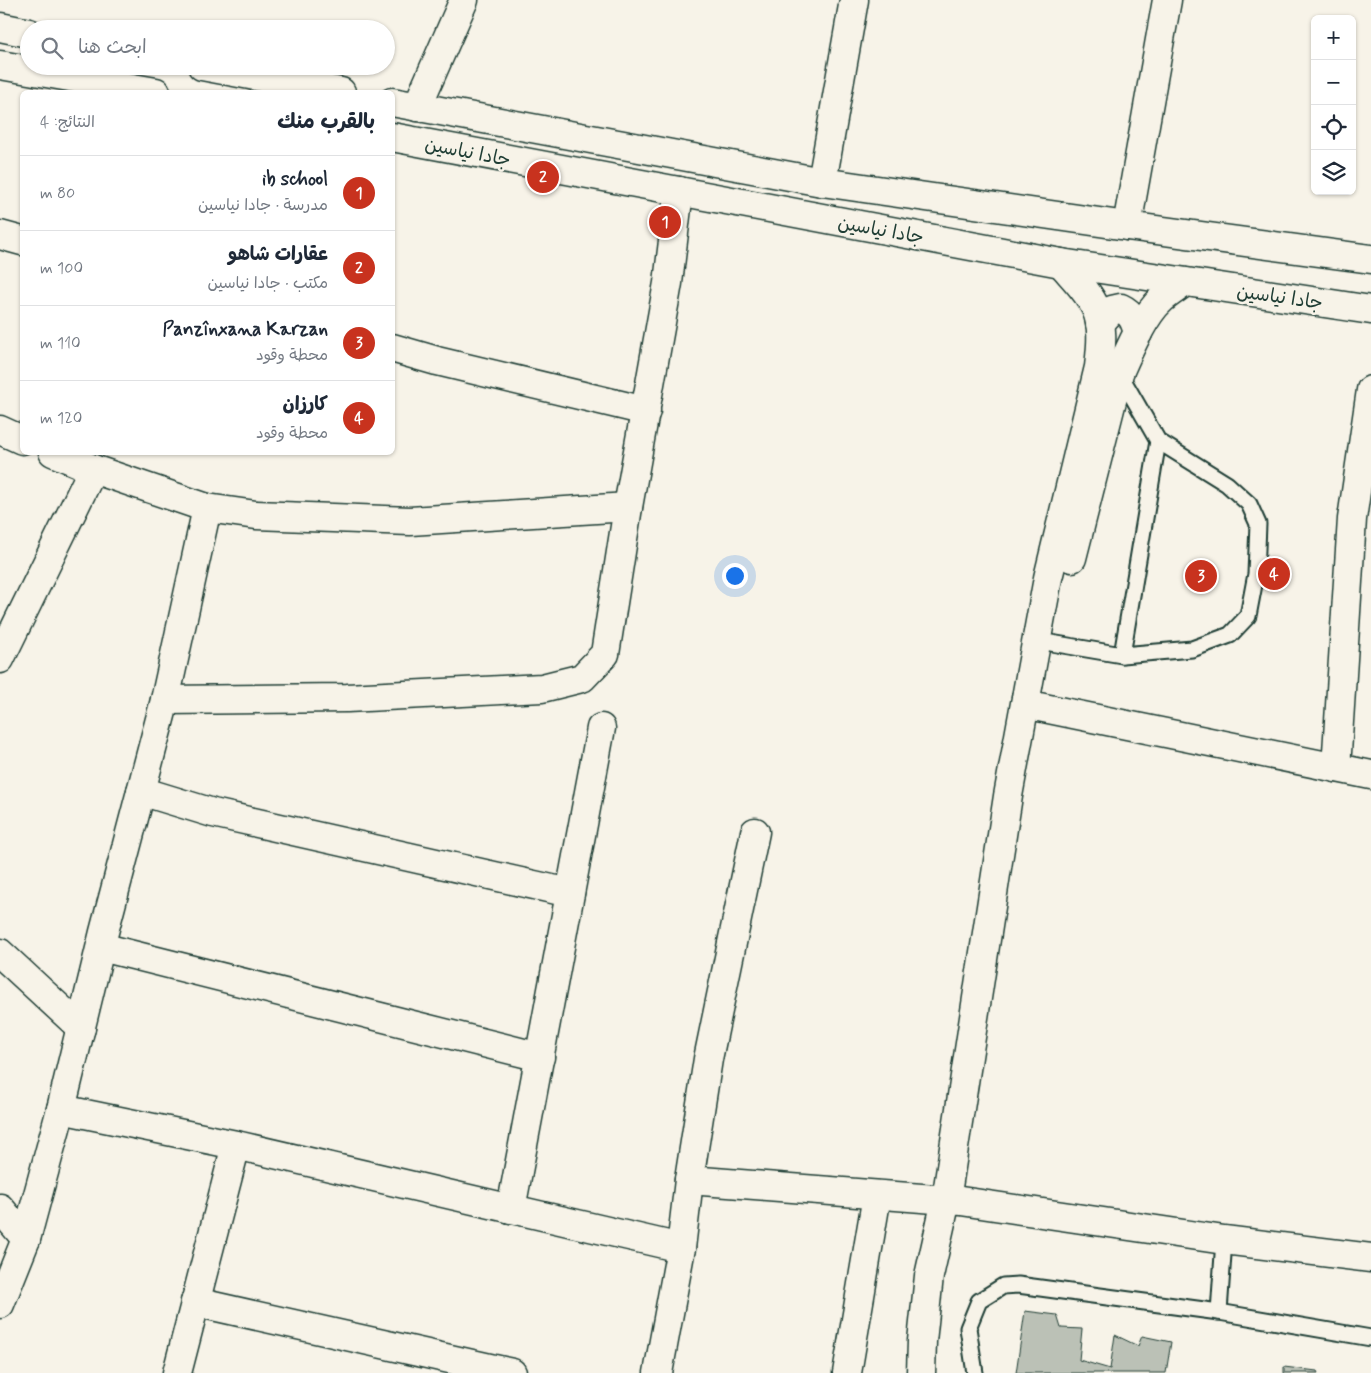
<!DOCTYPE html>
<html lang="ar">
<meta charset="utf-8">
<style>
:root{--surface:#fff;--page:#f2f2f3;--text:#1f2937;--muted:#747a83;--line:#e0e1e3;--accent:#c8321e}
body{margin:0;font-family:Mynerve,"Playpen Sans Arabic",sans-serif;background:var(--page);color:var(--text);direction:rtl}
.controls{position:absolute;right:15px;top:15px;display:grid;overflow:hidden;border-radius:8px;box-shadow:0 1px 4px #0004}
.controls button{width:45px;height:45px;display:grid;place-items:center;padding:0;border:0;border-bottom:1px solid var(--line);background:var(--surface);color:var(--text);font:25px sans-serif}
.you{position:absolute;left:734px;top:575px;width:18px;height:18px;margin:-12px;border:4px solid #fff;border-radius:50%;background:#1a73e8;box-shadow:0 0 0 8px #1a73e833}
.badge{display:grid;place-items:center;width:32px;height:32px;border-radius:50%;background:var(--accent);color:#fff;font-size:16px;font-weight:700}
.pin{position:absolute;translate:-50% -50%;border:2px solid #fff;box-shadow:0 1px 5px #0006}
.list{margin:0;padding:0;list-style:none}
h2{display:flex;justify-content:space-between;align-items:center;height:65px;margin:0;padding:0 20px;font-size:21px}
h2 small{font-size:16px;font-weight:400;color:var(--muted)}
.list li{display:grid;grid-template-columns:32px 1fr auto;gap:15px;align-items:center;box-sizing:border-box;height:75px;padding:0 20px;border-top:1px solid var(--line)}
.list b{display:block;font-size:19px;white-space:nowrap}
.list p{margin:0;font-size:16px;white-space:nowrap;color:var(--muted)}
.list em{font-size:16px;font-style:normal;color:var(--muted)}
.icon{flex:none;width:28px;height:28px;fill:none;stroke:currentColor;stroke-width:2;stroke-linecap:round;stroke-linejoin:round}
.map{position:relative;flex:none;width:1371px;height:1373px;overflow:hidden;direction:ltr}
.search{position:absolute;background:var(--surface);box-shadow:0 1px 4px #0004;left:20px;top:20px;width:375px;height:55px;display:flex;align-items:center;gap:12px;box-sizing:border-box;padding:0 18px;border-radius:28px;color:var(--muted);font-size:19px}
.panel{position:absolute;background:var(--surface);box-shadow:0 1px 4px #0004;left:20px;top:90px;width:375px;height:365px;border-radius:8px;direction:rtl}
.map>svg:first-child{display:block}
.building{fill:#bbc1b6;stroke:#1f3d34}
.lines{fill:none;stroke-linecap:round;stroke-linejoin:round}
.service-casing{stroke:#1f3d34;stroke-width:19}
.minor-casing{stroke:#1f3d34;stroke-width:31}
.tertiary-casing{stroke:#1f3d34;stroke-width:31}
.service{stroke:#f7f3e8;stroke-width:15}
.minor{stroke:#f7f3e8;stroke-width:28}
.tertiary{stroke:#f7f3e8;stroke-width:28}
.labels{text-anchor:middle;stroke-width:5;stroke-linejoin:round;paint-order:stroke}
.street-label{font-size:19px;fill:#1f3d34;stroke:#f7f3e8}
</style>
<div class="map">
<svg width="1371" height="1373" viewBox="0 0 1371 1373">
<rect width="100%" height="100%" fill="#f7f3e8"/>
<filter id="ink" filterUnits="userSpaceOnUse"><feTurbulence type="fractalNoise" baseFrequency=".02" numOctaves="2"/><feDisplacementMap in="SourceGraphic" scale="10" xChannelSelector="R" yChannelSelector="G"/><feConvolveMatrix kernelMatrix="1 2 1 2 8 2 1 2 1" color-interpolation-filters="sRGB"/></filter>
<g filter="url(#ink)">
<g class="building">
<path d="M1025,1311L1057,1315L1061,1328L1082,1329L1079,1360L1110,1369L1115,1335L1138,1346L1142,1336L1171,1342L1166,1373H1016Z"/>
<path d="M1284,1367L1317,1371L1318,1373H1284Z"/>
</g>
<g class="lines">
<g class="service-casing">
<g id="service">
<path d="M1051,643L1122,655L1192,649L1230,635L1248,616L1256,574L1258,524L1249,504L1227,484L1158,441L1119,373"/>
<path d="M1122,655L1158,441"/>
<path d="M1219,1312L1224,1240"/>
<path d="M975,1373L968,1328L979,1301L1003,1286L1018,1285L1219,1312L1371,1338"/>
</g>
</g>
<g class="minor-casing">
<g id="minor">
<path d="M417,107L464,0"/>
<path d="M822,182L854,0"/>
<path d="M1127,226L1167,0"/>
<path d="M0,235L22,241"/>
<path d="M392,348L437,361L646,411"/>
<path d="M0,430L22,440"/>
<path d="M53,452L93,469L207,508L256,515L410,521L628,507"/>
<path d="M0,659L93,469"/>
<path d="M165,700L347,698L542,688L582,678L605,654L628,507L668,283L679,191"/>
<path d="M1039,707L1371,775"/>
<path d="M1336,768L1352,519L1371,390"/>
<path d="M141,791L213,813L570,893"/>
<path d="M101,947L540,1057"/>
<path d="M0,953L81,1028"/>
<path d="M61,1109L236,1145L681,1248"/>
<path d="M689,1180L961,1201L1224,1240L1371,1258"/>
<path d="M0,1208L26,1239"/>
<path d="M511,1209L601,728"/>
<path d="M195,1302L512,1373"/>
<path d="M0,1304L26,1239L61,1109L104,932L165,700L207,508"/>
<path d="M177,1373L236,1145"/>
<path d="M658,1373L681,1248L689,1180L708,1059L755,832"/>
<path d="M847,1373L877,1195"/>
</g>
</g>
<g class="tertiary-casing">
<g id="tertiary">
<path d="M0,27L29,33"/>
<path d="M0,65L156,92"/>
<path d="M202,66L341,92"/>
<path d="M392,102L822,182L1127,226L1371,259"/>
<path d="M392,137L1061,263L1371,310"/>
<path d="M1100,323L1112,310L1121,308C1132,313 1135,322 1138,333"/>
<path d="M1072,558L1119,373C1129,350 1144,315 1162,299C1169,293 1177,288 1185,282"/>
<path d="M921,1373L922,1341L929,1276L946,1200L1008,796L1048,578L1099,367C1101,348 1104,327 1096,309C1089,292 1073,277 1061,263"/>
</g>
</g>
<use href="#service" class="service"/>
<use href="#minor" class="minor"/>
<use href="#tertiary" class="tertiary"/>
</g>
</g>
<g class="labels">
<g class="street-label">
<text transform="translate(468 151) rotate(11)" y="7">جادا نیاسین</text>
<text transform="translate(881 229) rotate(10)" y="7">جادا نیاسین</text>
<text transform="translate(1280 296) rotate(8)" y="7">جادا نیاسین</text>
</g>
</g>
</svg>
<div class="controls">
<button>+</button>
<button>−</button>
<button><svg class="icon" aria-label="locate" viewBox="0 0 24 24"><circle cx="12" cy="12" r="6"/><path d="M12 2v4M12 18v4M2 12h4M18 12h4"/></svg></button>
<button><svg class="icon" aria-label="layers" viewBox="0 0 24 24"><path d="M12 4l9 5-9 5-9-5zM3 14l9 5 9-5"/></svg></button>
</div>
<div class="you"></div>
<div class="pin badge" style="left:665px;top:222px">1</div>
<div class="pin badge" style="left:543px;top:177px">2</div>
<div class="pin badge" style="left:1201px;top:576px">3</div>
<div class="pin badge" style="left:1274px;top:574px">4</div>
<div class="search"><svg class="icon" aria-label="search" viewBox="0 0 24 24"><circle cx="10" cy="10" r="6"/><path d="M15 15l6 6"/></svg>ابحث هنا</div>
<section class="panel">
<h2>بالقرب منك<small>النتائج: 4</small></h2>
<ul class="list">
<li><span class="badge">1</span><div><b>ib school</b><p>مدرسة · جادا نیاسین</p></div><em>80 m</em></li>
<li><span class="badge">2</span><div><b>عقارات شاهو</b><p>مكتب · جادا نیاسین</p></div><em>100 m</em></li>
<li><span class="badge">3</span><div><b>Panzînxana Karzan</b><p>محطة وقود</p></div><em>110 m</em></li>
<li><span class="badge">4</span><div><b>كارزان</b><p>محطة وقود</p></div><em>120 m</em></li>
</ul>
</section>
</div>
